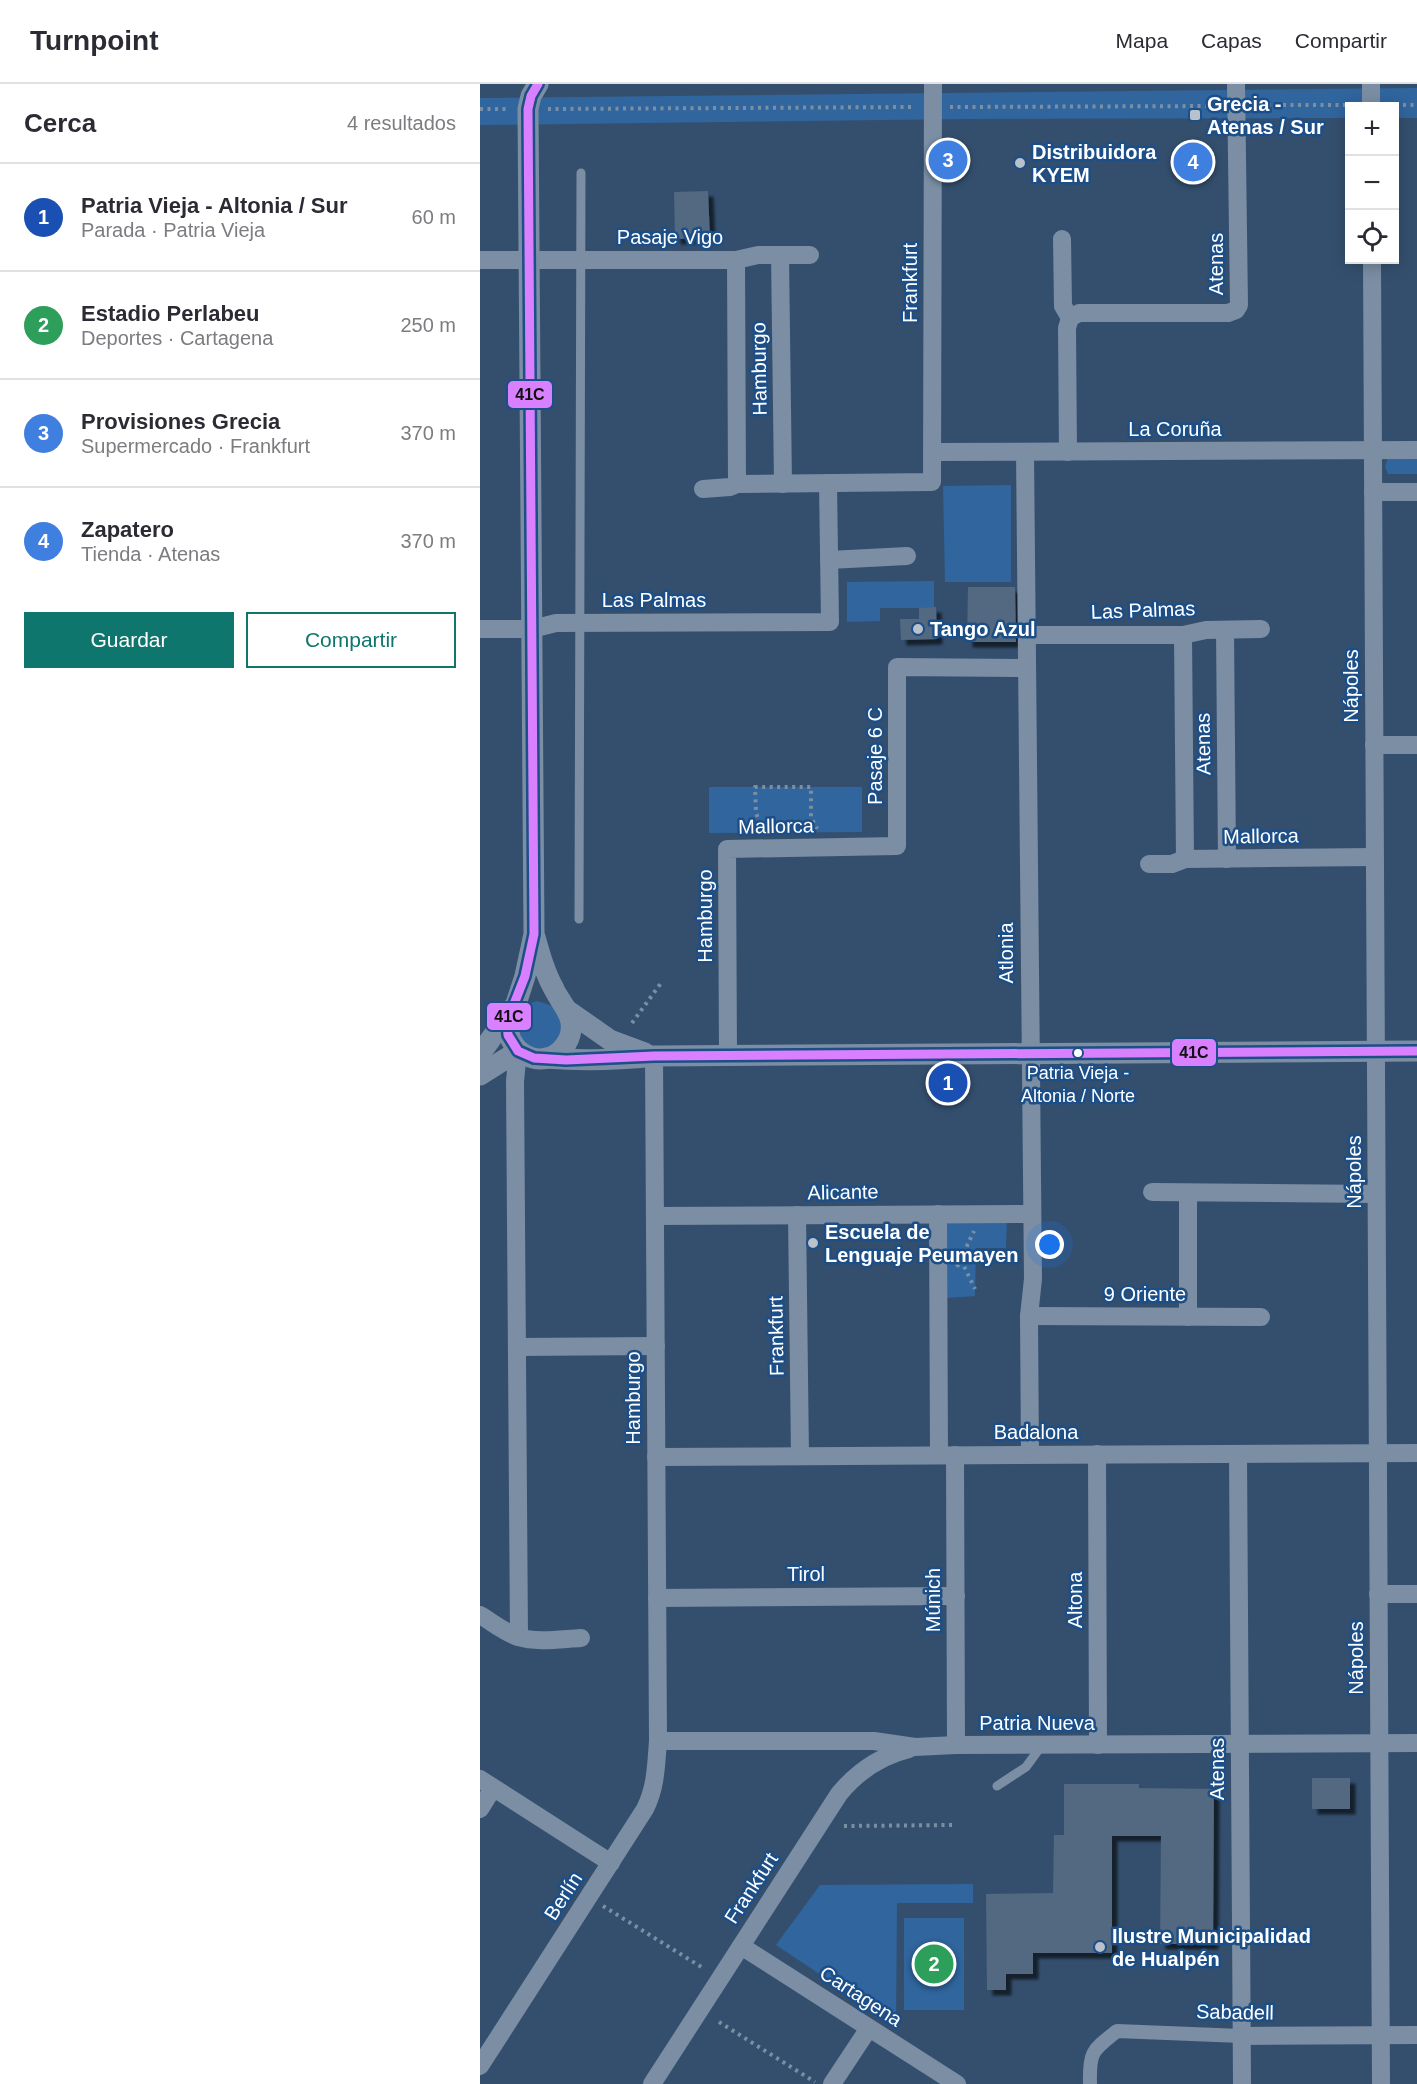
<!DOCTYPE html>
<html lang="es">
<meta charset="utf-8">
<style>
:root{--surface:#fff;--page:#f2f2f3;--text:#2b2b33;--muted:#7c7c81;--line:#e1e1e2;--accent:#0f766e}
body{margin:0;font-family:Arial,sans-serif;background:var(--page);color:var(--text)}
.controls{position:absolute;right:18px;top:18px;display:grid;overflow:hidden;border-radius:0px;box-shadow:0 3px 15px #0003}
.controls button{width:54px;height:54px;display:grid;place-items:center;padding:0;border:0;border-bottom:2px solid var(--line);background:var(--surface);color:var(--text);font:30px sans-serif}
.you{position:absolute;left:570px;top:1161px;width:21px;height:21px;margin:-15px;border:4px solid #fff;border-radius:50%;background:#1a73e8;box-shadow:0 0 0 9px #1a73e833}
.badge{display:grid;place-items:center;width:39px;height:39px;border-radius:50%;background:var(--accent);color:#fff;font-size:20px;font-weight:700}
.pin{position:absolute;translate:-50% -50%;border:3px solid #fff;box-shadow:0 2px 6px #0006}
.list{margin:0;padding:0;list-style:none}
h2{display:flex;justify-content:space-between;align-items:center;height:78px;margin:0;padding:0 24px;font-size:26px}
h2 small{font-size:20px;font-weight:400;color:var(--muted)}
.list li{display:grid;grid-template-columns:39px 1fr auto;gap:18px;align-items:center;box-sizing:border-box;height:108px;padding:0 24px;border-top:2px solid var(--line)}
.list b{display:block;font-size:22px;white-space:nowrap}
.list p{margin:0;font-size:20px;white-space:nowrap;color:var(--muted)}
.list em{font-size:20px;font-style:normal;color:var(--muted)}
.actions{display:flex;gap:12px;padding:18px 24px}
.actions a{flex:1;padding:14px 0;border:2px solid var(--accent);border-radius:0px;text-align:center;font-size:21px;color:var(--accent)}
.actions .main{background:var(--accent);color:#fff}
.icon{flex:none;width:33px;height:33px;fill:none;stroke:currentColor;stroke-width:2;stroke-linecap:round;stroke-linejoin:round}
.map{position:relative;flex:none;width:937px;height:2000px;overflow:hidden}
header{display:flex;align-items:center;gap:36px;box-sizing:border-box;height:84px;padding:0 30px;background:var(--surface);border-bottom:2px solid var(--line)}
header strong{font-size:28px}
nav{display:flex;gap:33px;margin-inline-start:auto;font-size:21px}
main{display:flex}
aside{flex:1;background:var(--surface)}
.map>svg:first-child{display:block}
.green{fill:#30659e}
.building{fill:#526881;filter:url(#shadow)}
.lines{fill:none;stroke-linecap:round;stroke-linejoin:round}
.path{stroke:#7b8ea4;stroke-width:4;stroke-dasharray:3 4.5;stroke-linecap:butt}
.service{stroke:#7b8ea4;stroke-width:9}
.pedestrian{stroke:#7b8ea4;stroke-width:14}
.minor{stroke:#7b8ea4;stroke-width:18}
.tertiary{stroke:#7b8ea4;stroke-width:21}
.bus-1-casing{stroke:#1c4e87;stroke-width:14}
.bus-1{stroke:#d980ff;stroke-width:9}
.poi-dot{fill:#b8c1cc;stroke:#1c4e87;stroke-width:2}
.bus-dot{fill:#fff;stroke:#1c4e87;stroke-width:2}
.labels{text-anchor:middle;stroke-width:5;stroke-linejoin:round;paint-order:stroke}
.bus-label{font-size:18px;fill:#fff;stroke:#1c4e87}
.poi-label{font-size:20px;font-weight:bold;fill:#fff;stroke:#1c4e87;text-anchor:start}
.street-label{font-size:20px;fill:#fff;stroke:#1c4e87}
.line-badge{stroke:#1c4e87;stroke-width:2}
.pale-badge-label{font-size:16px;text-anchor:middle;font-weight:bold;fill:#111}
</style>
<header>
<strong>Turnpoint</strong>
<nav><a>Mapa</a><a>Capas</a><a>Compartir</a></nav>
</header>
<main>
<aside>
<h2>Cerca<small>4 resultados</small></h2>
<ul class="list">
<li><span class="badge" style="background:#1a4fb4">1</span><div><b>Patria Vieja - Altonia / Sur</b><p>Parada · Patria Vieja</p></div><em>60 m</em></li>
<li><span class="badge" style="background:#2e9e5b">2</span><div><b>Estadio Perlabeu</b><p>Deportes · Cartagena</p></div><em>250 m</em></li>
<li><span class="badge" style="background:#3f7fe0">3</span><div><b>Provisiones Grecia</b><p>Supermercado · Frankfurt</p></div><em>370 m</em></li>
<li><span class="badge" style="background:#3f7fe0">4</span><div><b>Zapatero</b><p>Tienda · Atenas</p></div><em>370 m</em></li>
</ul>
<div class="actions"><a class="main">Guardar</a><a>Compartir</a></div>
</aside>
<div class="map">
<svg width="937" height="2000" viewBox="0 0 937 2000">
<defs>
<filter id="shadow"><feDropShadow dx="5.5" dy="5.5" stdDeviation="1.5" flood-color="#0009"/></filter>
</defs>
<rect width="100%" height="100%" fill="#344f6e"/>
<g class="green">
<path d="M937,4V34H915L914,22H870L869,34L488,35L0,41V14Z"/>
<path d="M909,372L937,373V390H908L905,382Z"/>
<path d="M531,401V498H465L463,402Z"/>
<path d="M454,497V524H400V537L367,538V498Z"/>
<path d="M229,703H382V748L229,749Z"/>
<path d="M57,917L73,922L83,935L79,957L64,966L47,963C32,941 32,944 46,921Z"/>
<path d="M527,1132L526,1164H496L495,1212L467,1214L465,1139Z"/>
<path d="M493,1800V1819H417L416,1941L296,1861L340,1801Z"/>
<rect x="424" y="1834" width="60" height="92"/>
</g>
<g class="building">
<path d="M228,107L230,154L195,155L194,108Z"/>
<path d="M488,503H535L536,558H487Z"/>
<path d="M456,523L457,555L421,556L420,535H439V524Z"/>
<rect x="832" y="1694" width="38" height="31"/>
<path d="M584,1700H659V1704L734,1705L733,1860H680L681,1752H632V1869H553V1890H526V1906H507L506,1810L573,1809L574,1751H584Z"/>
</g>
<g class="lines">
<g class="path">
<path d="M773,21H873"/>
<path d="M908,21H937"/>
<path d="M470,23L738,22"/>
<path d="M0,25H30"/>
<path d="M68,25L435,23"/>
<path d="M283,747L276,729L275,703H331V733L337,745"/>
<path d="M152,939L181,899"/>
<path d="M481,1176L495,1205"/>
<path d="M477,1183L494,1147"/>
<path d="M364,1742L475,1741"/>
<path d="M123,1822L223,1884"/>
<path d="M239,1938L335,1998"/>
</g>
<g class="service">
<path d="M99,835L101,89"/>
<path d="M517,1702L546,1683L562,1661"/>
</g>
<path class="pedestrian" d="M610,2000C609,1967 613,1966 637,1947L761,1952"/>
<g class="minor">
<path d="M891,0V22"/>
<path d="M582,155L583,222L590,234"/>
<path d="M300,171L303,400"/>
<path d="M0,176H256L278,171H330"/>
<path d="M256,176L257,400"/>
<path d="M892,176L901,2000"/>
<path d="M452,368L937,366"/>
<path d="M545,368L553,1195L549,1232L550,1371"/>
<path d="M588,368L587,244L590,234L599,229H748L756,226L759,221L756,0"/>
<path d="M223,405L250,403L257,400L452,398L453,0"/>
<path d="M893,408H937"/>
<path d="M349,476L427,472"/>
<path d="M0,545H52L76,539L350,538L348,399"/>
<path d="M745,546L747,775"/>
<path d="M547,551H703L726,546L781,545"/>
<path d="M703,551L705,775"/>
<path d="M894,661H937"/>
<path d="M669,780H692L705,775L895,773"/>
<path d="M38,967L35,997L39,1553"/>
<path d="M248,971L247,765L417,762V583L547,584"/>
<path d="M672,1108L896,1110"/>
<path d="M458,1130L459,1371"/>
<path d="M317,1131L320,1372"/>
<path d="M175,1132L552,1130"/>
<path d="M549,1232L781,1233"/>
<path d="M708,1233V1109"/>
<path d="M37,1263L176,1262"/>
<path d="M617,1370L618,1661"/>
<path d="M758,1370L762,2000"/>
<path d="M475,1371L476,1661"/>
<path d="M176,1373L937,1369"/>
<path d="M898,1510H937"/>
<path d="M177,1514L476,1512"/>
<path d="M0,1531C12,1538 24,1548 38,1553C57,1559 81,1555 101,1554"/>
<path d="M178,1657H394L435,1663L476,1661L937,1659"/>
<path d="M0,1695L131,1779"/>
<path d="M0,1725L13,1704"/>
<path d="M261,1862L477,2000"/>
<path d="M761,1952L937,1951"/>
<path d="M0,1982L165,1725C176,1703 176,1682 178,1657L174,972"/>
<path d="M172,2000L359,1710C378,1687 400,1672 429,1665"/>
<path d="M352,2000L389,1944"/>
</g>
<g class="tertiary">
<path d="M87,926L130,956L165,969"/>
<path d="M29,932C20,968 65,992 86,960C90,954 92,945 91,938C89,926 79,916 74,905C65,889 60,871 55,853"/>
<path d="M0,970L36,920L45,892L54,850L48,25L51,12L58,0"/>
<path d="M66,974C102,977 138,976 174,972L937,967"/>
<path d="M0,991L38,967"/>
</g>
<g class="bus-1-casing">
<path id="bus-1" d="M58,0L51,12L48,25L54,850L45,892L27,938L28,951L38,967L54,974L86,976L174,972L937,967"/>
</g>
<use href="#bus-1" class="bus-1"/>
</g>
<g class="poi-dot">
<rect x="709" y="25" width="12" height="12" rx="3"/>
<circle cx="540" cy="79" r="6"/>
<circle cx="438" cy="545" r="6"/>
<circle cx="333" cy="1159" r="6"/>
<circle cx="620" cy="1863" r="6"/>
</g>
<circle class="bus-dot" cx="598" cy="969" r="5"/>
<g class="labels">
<g class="bus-label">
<text x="598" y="995">Patria Vieja -<tspan x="598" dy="23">Altonia / Norte</tspan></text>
</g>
<g class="poi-label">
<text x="727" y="27">Grecia -<tspan x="727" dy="23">Atenas / Sur</tspan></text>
<text x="552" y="75">Distribuidora<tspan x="552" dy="23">KYEM</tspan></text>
<text x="450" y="552">Tango Azul</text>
<text x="345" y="1155">Escuela de<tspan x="345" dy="23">Lenguaje Peumayen</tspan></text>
<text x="632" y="1859">Ilustre Municipalidad<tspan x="632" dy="23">de Hualpén</tspan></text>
</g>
<g class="street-label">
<text x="190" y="160">Pasaje Vigo</text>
<text transform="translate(736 180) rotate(-90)" y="7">Atenas</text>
<text transform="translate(430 199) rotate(-90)" y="7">Frankfurt</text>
<text transform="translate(279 285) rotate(-91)" y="7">Hamburgo</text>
<text x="695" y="352">La Coruña</text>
<text x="174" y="523">Las Palmas</text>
<text transform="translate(663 526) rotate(-2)" y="7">Las Palmas</text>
<text transform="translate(871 602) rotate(-90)" y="7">Nápoles</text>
<text transform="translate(723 660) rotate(-91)" y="7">Atenas</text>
<text transform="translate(395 672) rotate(-90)" y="7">Pasaje 6 C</text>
<text transform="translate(296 742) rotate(-1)" y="7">Mallorca</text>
<text transform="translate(781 752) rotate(-1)" y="7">Mallorca</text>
<text transform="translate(225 832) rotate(-90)" y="7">Hamburgo</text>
<text transform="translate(526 869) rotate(-90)" y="7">Atlonia</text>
<text transform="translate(874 1088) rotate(-90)" y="7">Nápoles</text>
<text transform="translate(363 1108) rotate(-1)" y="7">Alicante</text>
<text x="665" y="1217">9 Oriente</text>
<text transform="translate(296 1252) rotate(-91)" y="7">Frankfurt</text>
<text transform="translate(153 1314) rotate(-90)" y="7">Hamburgo</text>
<text x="556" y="1355">Badalona</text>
<text x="326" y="1497">Tirol</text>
<text transform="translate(453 1516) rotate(-90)" y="7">Múnich</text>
<text transform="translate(595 1516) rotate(-90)" y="7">Altona</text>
<text transform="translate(876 1574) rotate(-90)" y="7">Nápoles</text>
<text x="557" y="1646">Patria Nueva</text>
<text transform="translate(737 1685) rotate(-90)" y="7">Atenas</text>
<text transform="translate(271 1804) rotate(-57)" y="7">Frankfurt</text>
<text transform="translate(83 1812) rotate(-57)" y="7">Berlín</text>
<text transform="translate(381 1912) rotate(33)" y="7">Cartagena</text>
<text transform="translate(755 1928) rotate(1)" y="7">Sabadell</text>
</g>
</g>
<g class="line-badge">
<rect x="27" y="296" width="46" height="29" rx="6" fill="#d980ff"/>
<rect x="6" y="918" width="46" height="29" rx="6" fill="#d980ff"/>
<rect x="691" y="954" width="46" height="29" rx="6" fill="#d980ff"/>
</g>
<g class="pale-badge-label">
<text x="50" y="316">41C</text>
<text x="29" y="938">41C</text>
<text x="714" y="974">41C</text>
</g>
</svg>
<div class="controls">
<button>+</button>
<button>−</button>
<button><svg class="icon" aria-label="locate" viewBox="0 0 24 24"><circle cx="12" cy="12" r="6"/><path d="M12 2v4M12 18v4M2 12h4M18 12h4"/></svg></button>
</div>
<div class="you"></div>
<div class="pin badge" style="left:468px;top:999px;background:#1a4fb4">1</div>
<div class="pin badge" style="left:454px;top:1880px;background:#2e9e5b">2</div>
<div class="pin badge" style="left:468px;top:76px;background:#3f7fe0">3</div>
<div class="pin badge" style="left:713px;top:78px;background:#3f7fe0">4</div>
</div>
</main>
